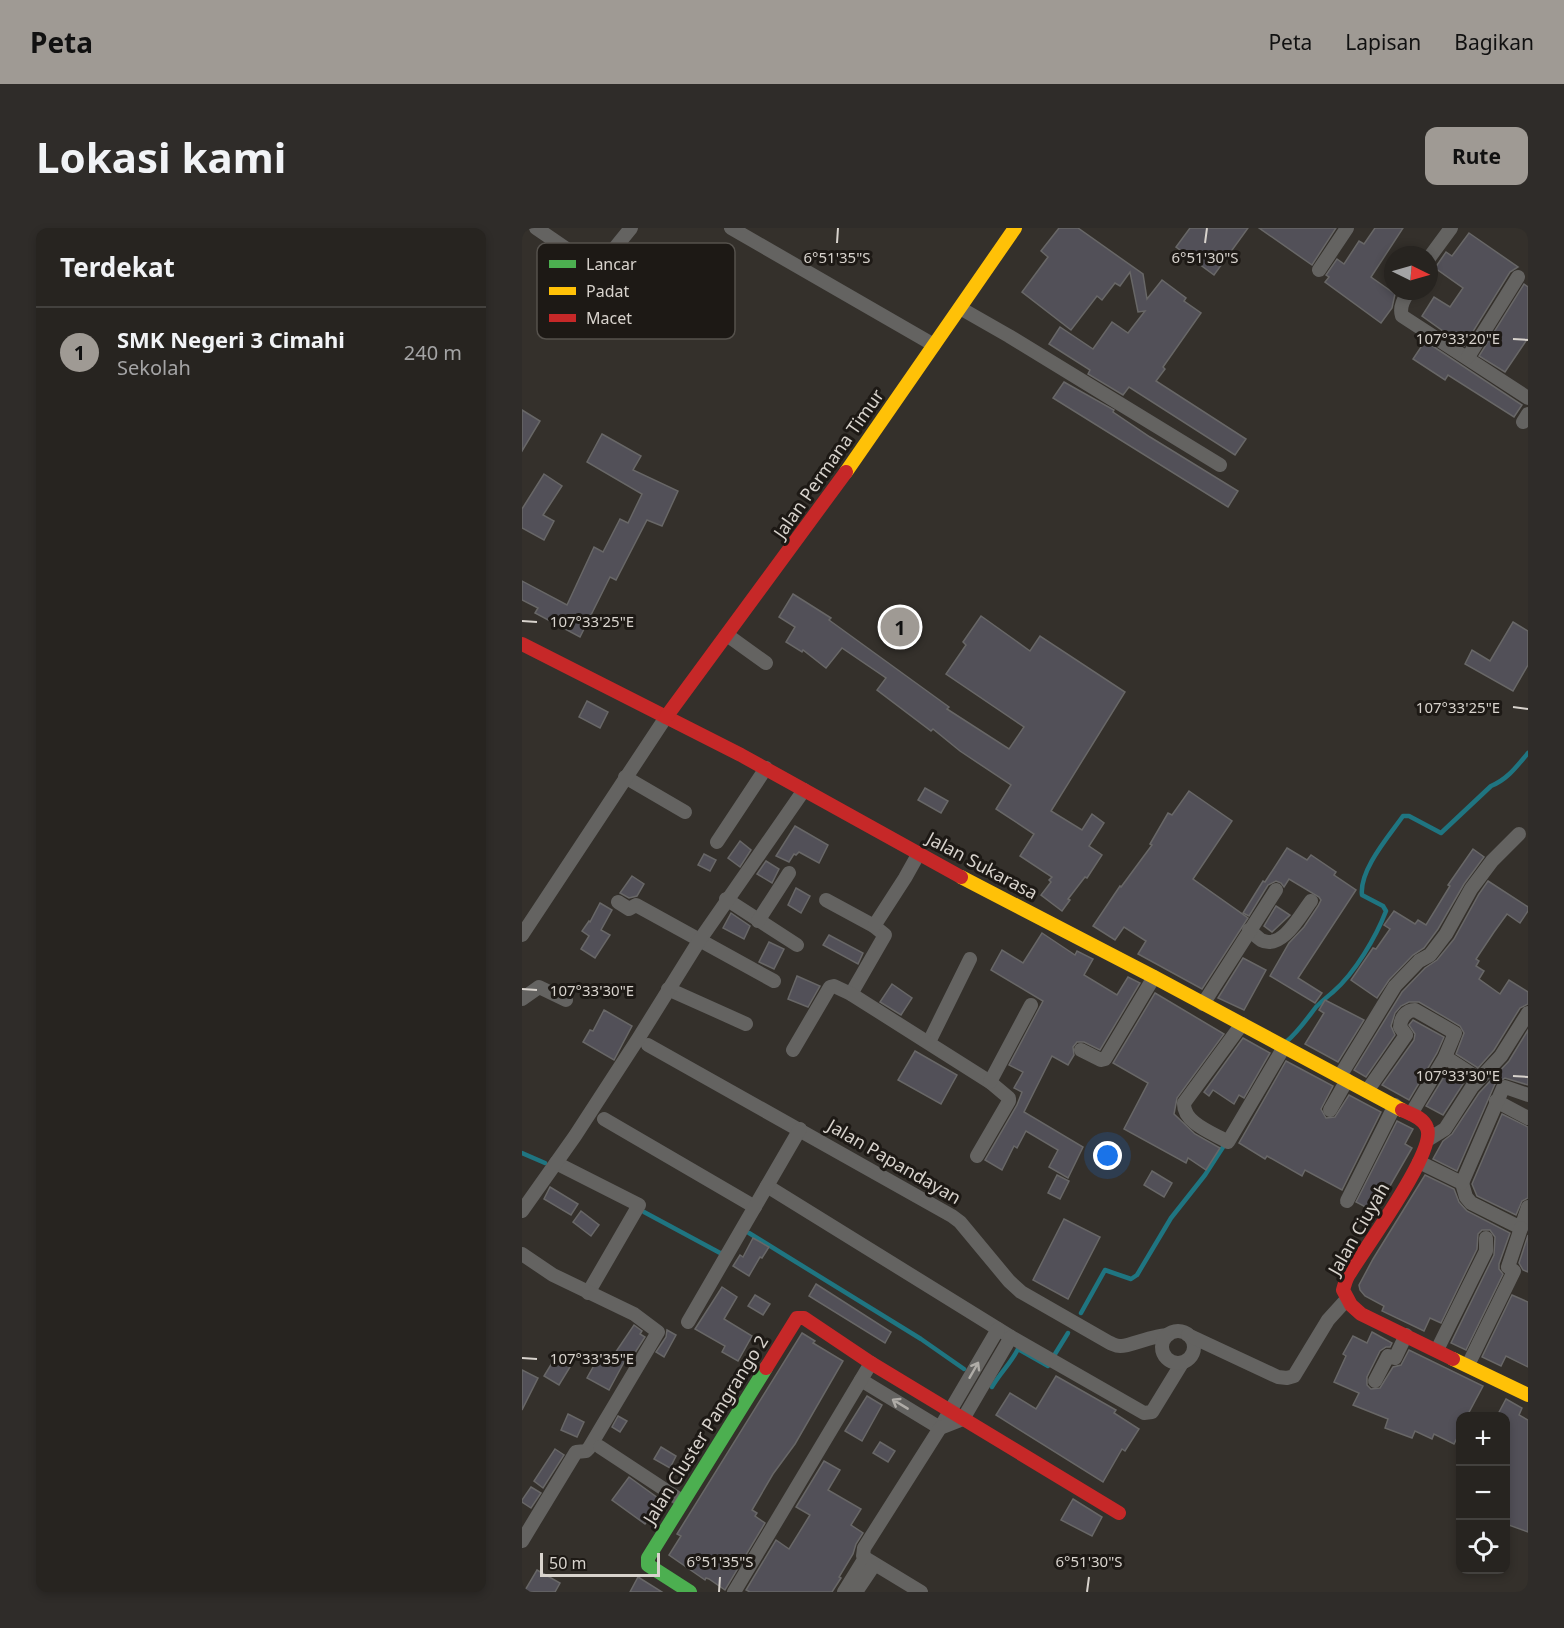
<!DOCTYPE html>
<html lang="id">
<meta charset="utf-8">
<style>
:root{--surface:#272420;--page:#2f2c29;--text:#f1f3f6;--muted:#a4a4a5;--line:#43413e;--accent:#9f9a94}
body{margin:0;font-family:"Noto Sans",sans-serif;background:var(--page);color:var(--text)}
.controls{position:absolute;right:18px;bottom:18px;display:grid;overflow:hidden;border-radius:12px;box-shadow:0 3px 9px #0003}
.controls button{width:54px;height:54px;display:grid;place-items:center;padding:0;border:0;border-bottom:2px solid var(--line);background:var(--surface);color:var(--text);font:30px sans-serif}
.compass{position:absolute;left:862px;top:18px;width:54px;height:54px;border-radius:50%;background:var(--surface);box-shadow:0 3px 9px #0003;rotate:95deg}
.scale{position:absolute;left:18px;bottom:15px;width:120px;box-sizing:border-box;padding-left:6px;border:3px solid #d8d3cd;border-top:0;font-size:16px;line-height:21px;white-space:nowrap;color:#d8d3cd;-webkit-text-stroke:4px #1d1915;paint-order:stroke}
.you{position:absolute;left:586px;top:928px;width:21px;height:21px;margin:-15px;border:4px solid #fff;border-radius:50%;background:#1a73e8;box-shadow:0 0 0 9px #1a73e833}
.badge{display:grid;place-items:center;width:39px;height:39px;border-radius:50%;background:var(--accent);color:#111;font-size:20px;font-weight:700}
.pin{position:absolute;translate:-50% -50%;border:3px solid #fff;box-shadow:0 2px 6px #0006}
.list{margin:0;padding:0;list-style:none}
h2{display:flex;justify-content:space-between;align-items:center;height:78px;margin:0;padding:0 24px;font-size:26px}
h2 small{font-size:20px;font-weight:400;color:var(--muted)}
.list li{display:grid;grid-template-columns:39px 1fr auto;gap:18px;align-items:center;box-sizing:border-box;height:90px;padding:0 24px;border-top:2px solid var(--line)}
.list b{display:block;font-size:22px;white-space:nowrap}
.list p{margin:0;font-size:20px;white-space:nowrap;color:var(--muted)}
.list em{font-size:20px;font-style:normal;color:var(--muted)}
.icon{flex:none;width:33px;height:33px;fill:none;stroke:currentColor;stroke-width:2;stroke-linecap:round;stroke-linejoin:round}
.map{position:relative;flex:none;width:1006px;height:1364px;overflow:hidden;border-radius:12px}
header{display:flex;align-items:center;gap:36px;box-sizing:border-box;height:84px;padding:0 30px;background:var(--accent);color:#111}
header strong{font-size:28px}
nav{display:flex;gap:33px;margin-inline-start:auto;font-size:21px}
.intro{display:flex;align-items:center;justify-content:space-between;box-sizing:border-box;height:144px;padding:0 36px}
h1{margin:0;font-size:42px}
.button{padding:15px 27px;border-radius:12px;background:var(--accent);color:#111;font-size:21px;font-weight:700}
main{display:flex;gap:36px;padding:0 36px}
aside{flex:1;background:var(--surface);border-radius:12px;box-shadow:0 3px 9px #0003}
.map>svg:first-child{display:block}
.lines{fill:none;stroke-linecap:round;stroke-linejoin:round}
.stream{stroke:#1f7581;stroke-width:4.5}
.building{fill:#525058;stroke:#686767;stroke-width:1.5}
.street{stroke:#646361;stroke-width:14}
.fast{stroke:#4caf50;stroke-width:14}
.slow{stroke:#ffc107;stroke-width:14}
.jam{stroke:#c62828;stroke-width:14}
.oneway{stroke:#afaca7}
.ticks{fill:none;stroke:#d8d3cd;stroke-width:2}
.labels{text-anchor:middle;stroke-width:6;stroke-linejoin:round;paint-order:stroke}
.street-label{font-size:18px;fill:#d8d3cd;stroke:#1d1915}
.key{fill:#1d1915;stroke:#55514c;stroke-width:1.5}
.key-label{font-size:16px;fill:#d8d3cd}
.ticks-label{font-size:15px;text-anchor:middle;fill:#d8d3cd;stroke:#1d1915;stroke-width:6;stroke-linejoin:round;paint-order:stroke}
</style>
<header>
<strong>Peta</strong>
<nav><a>Peta</a><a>Lapisan</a><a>Bagikan</a></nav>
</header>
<div class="intro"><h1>Lokasi kami</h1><a class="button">Rute</a></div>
<main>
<aside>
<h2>Terdekat<small></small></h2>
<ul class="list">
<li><span class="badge">1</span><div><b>SMK Negeri 3 Cimahi</b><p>Sekolah</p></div><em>240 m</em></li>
</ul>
</aside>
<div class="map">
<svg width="1006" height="1364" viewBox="0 0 1006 1364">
<rect width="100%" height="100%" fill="#34302b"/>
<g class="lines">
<g class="stream">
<path d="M764,814C776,804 784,792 794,779C800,773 805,769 811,764C833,745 854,709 864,683L861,678L840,667C837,642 867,608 881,588H887L919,605L969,558C986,551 995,538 1006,525"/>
<path d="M0,925L23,935"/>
<path d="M122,984L200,1026L202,1023"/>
<path d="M227,1005L399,1111L442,1141"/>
<path d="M559,1085L583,1042L609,1051L615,1047L649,990L683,947L703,916"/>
<path d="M533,1126L546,1105"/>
<path d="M470,1159C478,1145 489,1135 496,1121L526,1138"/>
</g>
</g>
<g class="building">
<path d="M537,0H556L621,46L625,71L640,52L664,70L662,73L679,85L641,139L643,141L634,153L724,211L713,227L607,159L601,167L566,146L568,142L527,116L538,99L571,121L590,94L606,105L623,83L616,84L608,44L598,58L593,55L580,72L575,68L549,102L500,64L526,29L519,23Z"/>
<path d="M668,0H726L692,47L654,19Z"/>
<path d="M737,0H814L790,37Z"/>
<path d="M853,0H881L849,49L873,66L870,80L859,95L803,54L807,49L804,47L815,31L822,36L837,13L842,16Z"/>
<path d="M947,5L996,39L988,44L942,118L900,88L912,69L928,79L941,60L913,40L924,24L930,28Z"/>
<path d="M1002,56L1006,59V110L983,144L957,128Z"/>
<path d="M903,113L1000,177L992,189L926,147L923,152L891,131Z"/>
<path d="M542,154L592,182L591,184L628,209L716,263L706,279L531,170Z"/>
<path d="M0,182L18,193L0,223Z"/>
<path d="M80,206L119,228L111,242L156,263L140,298L125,292L94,352L88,349L58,409L13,385L16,380L0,372V353L45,377L72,319L81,324L98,291L106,295L120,266L65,234Z"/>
<path d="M22,246L40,258L21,287L32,293L22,312L0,300V281Z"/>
<path d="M271,366L309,390L307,392L427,479L425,481L487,521L502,499L424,446L444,417L441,414L459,388L508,423L518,408L603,464L529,583L560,602L570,586L582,595L567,618L580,627L565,650L563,649L546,671L548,672L540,683L519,667L529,654L527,652L530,649L498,628L512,606L474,581L489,557L438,523L411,501L409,503L355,462L364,450L320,420L304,440L281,422L280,424L264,414L273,399L257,389Z"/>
<path d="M373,378L399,396L384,420L357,402Z"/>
<path d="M991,394L1006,403V437L991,463L943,436L950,422L968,433Z"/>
<path d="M65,473L86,484L78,500L57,489Z"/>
<path d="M403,560L426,573L419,585L396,572Z"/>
<path d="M667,563L710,593L671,651L726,690L680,761L616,726L624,713L602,699L593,712L571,698L598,658L599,659L630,617L628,616L646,585L650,587Z"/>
<path d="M273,598L306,617L297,635L277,624L274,627L272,626L267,634L254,628Z"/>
<path d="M218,613L229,622L218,639L206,630Z"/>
<path d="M765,620L785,632L789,627L814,644L812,647L834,662L776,750L800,765L793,775L748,748L767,715L782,699L796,678L799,672L797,669L767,651L762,659L759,655L754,653L746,657L727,688L721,685L741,653L743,654Z"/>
<path d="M951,621L962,629L942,656L916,701L902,720L891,727L867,752L855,770L829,752L851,720L854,721L868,701L862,697L872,683L893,696L896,692L904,697L928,658L926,657Z"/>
<path d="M182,626L194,632L188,643L176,637Z"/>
<path d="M244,633L257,641L250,655L235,646Z"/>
<path d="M110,648L122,656L115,668L107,670L98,665Z"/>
<path d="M966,653L1006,679V683L998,695L985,686L972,704L954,731L957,733L954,738L962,743L957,751L978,766L987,752L1006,764V776L998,780L972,822L956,840L934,826L942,805L938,798L897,774H887L879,778L873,785L869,798L873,807L844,849L832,842L880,764L903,740L915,732L932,711L957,666Z"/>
<path d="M274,660L288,668L279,685L266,677Z"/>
<path d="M78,675L90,682L79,702L88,707L73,730L59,721L67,708L60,703L67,693L68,694Z"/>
<path d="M754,678L768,687L750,704L742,698Z"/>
<path d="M209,685L228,698L222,711L201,700Z"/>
<path d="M520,705L553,727L555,723L571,731L562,747L595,767L606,749L618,755L578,822L562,814H555L551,819L552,827L546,837L530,828L502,884L561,919L546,950L527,939L536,922L504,903L495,920L492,918L480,942L463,932L495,877L500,864L492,860L501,844L487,837L521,773L469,742L480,722L501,735Z"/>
<path d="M307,707L341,725L336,736L301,717Z"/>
<path d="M247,714L262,721L252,741L237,734Z"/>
<path d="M721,730L744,742L722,782L696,770Z"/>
<path d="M275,748L298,758L286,779L266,771Z"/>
<path d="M370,756L390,770L379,787L358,774Z"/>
<path d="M633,765L702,806L655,870L652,886L673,906L698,920L684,942L666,930L664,935L602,901L626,855L591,835Z"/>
<path d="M803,772L842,792L816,834L783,816L802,785L797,782Z"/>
<path d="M82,782L110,798L92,832L61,814L68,802L71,803Z"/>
<path d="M891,792L922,809L915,825L887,872L860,857L892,812L893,806L887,797Z"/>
<path d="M1006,802V857L983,850L973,856L935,943L911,931L921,913L930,906L957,865L987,833Z"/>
<path d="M721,810L748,825L722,870L717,867L712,876L691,862L687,868L682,864Z"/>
<path d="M393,823L435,847L419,876L376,852Z"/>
<path d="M764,833L811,858L799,881L804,890L813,889L827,867L859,884L820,962L783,942L780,948L745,928L743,931L717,915Z"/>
<path d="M926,842L943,853L921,887L904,878Z"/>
<path d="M980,886L1006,899V970L1000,973L994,987L955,968L950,956Z"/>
<path d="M875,893L891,901L883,916L890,920L853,984L834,974Z"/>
<path d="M630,943L650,955L642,969L622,957Z"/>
<path d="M535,947L547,953L538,971L526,965Z"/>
<path d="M903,947L932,961L937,974L945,983L988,1005L977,1036V1041L981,1046L944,1122L929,1115L972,1027L973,1009L968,1002H960L956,1006L955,1021L919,1095L908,1090L902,1103L860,1083L862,1078L843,1068L838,1062L837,1057L851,1031Z"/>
<path d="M28,959L56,976L49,987L22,971Z"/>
<path d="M59,983L77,997L69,1008L51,994Z"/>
<path d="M542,991L578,1009L546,1071L511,1052Z"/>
<path d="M1006,1007V1044L1001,1042L997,1035Z"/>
<path d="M231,1010L247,1019L240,1030L238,1029L227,1048L211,1038L218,1027L221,1029Z"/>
<path d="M294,1056L369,1104L363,1115L287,1068Z"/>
<path d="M200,1059L215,1069L202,1091L230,1108L216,1133L200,1124L203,1118L173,1101Z"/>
<path d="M233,1067L248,1076L241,1087L226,1078Z"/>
<path d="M990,1067L1006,1074V1139L984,1128L979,1138L960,1129Z"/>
<path d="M112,1097L120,1103L118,1106L123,1109L111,1128L107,1125L87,1162L65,1150L75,1132L85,1137Z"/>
<path d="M145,1102L154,1107L142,1129L134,1124L144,1109Z"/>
<path d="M850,1104L870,1115L868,1119H864L858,1123L845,1149V1157L849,1161L858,1160L871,1139L879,1137L887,1122L961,1158L945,1188H939V1202L932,1216L912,1206L910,1211L893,1203L890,1210L863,1200L866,1191L831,1177L837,1165L812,1154L824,1128L821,1126L831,1108L845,1115Z"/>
<path d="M280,1105L293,1113L291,1115L321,1133L273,1216L251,1246L230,1282L235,1285L233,1288L243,1295L203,1362L187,1351L184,1350L183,1352L147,1327L159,1308L155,1306Z"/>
<path d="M33,1130L48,1139L37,1157L22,1148Z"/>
<path d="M0,1142L16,1150L0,1182Z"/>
<path d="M534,1148L594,1182L592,1185L617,1201L603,1223L600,1221L581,1254L474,1187L488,1165L514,1181Z"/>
<path d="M345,1168L360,1177L340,1213L323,1203Z"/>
<path d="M984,1171L1000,1180L997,1187L1006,1192V1304L984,1296V1188H975Z"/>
<path d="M46,1186L62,1194L55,1209L39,1202Z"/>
<path d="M96,1188L105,1193L98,1204L90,1199Z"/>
<path d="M358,1214L373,1223L366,1234L351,1225Z"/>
<path d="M139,1219L154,1228L148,1240L132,1231Z"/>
<path d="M33,1221L42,1227L21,1260L12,1253Z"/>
<path d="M302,1233L318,1242L306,1262L339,1281L329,1297L341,1305L334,1316L331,1326L317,1349L319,1350L310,1364H228L224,1362L254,1312L267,1321L288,1287L274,1279Z"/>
<path d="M107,1249L140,1273L123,1296L90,1272Z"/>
<path d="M9,1259L19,1265L9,1280L0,1274V1272Z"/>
<path d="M551,1271L580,1289L570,1308L539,1292Z"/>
<path d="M15,1342L38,1355L33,1364H2Z"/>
<path d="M116,1349L140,1364H108Z"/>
</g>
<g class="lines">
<g class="street">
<path d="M14,0L71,39L79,37L109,0"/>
<path d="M209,0L412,117"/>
<path d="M907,30L929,0"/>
<path d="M797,42L825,0"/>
<path d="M887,63C882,71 877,79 880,88L1006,170"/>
<path d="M438,80L487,108L698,237"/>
<path d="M946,129L996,49"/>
<path d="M1001,194L1006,186"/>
<path d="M205,407L244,435"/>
<path d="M103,549L163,584"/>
<path d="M195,614L244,540"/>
<path d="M204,671L275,717"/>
<path d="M304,672L352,698L363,707L329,766"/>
<path d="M96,674L107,681L114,677L252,753"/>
<path d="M236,693L267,645"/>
<path d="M352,698L383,650L397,625"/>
<path d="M727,702C731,705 735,709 739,712C760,723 779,686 789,673"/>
<path d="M0,707L144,489"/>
<path d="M146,761L224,796"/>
<path d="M0,771L17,759L44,772"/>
<path d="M681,776L754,662"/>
<path d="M720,796L662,875C661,895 691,905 706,914L762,819"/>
<path d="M407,814L448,731"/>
<path d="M126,817L430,988L438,994L487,1053L499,1064L588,1115C591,1116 594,1118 598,1118C606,1119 631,1107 646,1107"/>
<path d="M271,822L308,759L312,758L329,766L468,854L487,870V873L455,928"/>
<path d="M559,822L579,832L583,831L632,749"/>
<path d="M923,829L957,851"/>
<path d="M818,848L873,758L897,733L908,727L924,706L949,661L970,633L997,606"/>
<path d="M468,854L509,777"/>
<path d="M845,863L884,807L878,799C878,791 884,782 893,782L933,805L923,829L889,886"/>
<path d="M974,873L1006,890"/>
<path d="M808,882L825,852"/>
<path d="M82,891L233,979"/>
<path d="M907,911L923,901L950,859L979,828L1006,785"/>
<path d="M897,934L940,955L944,969L949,975L999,1000L1006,979"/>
<path d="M34,935L117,977L66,1065"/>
<path d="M940,955L981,860L983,859L1006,867"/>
<path d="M245,958L489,1109L622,1185L630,1184L660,1135"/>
<path d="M825,973L873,877"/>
<path d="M0,983L53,908L116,811L177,713L282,562"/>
<path d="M0,1026L31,1047L112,1086L136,1104L67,1220L64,1223L54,1224L0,1313"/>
<path d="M166,1094L278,901"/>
<circle cx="656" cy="1119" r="16"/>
<path d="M666,1107L756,1149L765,1150L772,1148L806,1092L825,1071"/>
<path d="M915,1122L964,1023V1010"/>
<path d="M946,1137L992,1043L986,1039L999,1000"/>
<path d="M339,1152L418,1200L476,1101"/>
<path d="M853,1153L866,1128L873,1130L884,1107"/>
<path d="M78,1219L160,1273"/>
<path d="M343,1330L399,1364"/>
<path d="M212,1364L349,1135"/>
<path d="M322,1364L343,1330L341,1328L342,1320L418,1200L441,1191L489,1109"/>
<path d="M334,1364L352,1337"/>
</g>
<path class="fast" d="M168,1364L126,1337V1330L244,1140"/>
<g class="slow">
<path d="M324,244L493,0"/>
<path d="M439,649L632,749L880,882"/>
<path d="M931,1131L1006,1167"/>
</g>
<g class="jam">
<path d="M0,416L219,527L439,649"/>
<path d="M144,489L324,244"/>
<path d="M880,882C889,886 902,890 905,900C915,923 842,1021 828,1045C824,1050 823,1056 821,1062L829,1077L839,1086L931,1131"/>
<path d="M244,1140L275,1090H282L349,1135L597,1285"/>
</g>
</g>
<defs><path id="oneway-shaft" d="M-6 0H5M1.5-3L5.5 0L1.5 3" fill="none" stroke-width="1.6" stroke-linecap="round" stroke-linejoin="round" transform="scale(1.5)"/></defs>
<g class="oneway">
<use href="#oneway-shaft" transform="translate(452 1142) rotate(-60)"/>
<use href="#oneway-shaft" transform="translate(378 1176) rotate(-149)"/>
</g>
<path class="ticks" d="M315,15L316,0M683,15L685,0M991,111L1006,112M0,393L15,394M991,479L1006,481M0,761L15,762M991,848L1006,849M0,1130L15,1131M197,1364L198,1349M565,1364L567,1349"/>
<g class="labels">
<g class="street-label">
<text transform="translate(307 236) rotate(-55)" y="6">Jalan Permana Timur</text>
<text transform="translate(460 638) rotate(28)" y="6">Jalan Sukarasa</text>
<text transform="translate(372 934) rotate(30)" y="6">Jalan Papandayan</text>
<text transform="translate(837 1001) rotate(-60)" y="6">Jalan Ciuyah</text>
<text transform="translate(184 1202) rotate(-58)" y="6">Jalan Cluster Pangrango 2</text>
</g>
</g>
<rect x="15" y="15" width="198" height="96" rx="9" class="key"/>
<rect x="27" y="32" width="27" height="8" fill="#4caf50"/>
<rect x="27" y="59" width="27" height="8" fill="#ffc107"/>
<rect x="27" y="86" width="27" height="8" fill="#c62828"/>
<g class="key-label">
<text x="64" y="42">Lancar</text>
<text x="64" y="69">Padat</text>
<text x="64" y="96">Macet</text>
</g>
<g class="ticks-label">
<text x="315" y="35">6°51'35"S</text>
<text x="683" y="35">6°51'30"S</text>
<text x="936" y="116">107°33'20"E</text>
<text x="70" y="399">107°33'25"E</text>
<text x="936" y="485">107°33'25"E</text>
<text x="70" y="768">107°33'30"E</text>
<text x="936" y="853">107°33'30"E</text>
<text x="70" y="1136">107°33'35"E</text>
<text x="198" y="1339">6°51'35"S</text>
<text x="567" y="1339">6°51'30"S</text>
</g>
</svg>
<div class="controls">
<button>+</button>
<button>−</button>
<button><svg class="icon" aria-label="locate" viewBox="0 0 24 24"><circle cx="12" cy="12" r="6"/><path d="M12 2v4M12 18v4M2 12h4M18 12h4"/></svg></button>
</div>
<svg class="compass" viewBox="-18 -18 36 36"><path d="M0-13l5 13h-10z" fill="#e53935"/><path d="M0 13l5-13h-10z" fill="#a4a4a5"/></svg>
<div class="scale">50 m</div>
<div class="you"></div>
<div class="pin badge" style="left:378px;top:399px">1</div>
</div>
</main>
